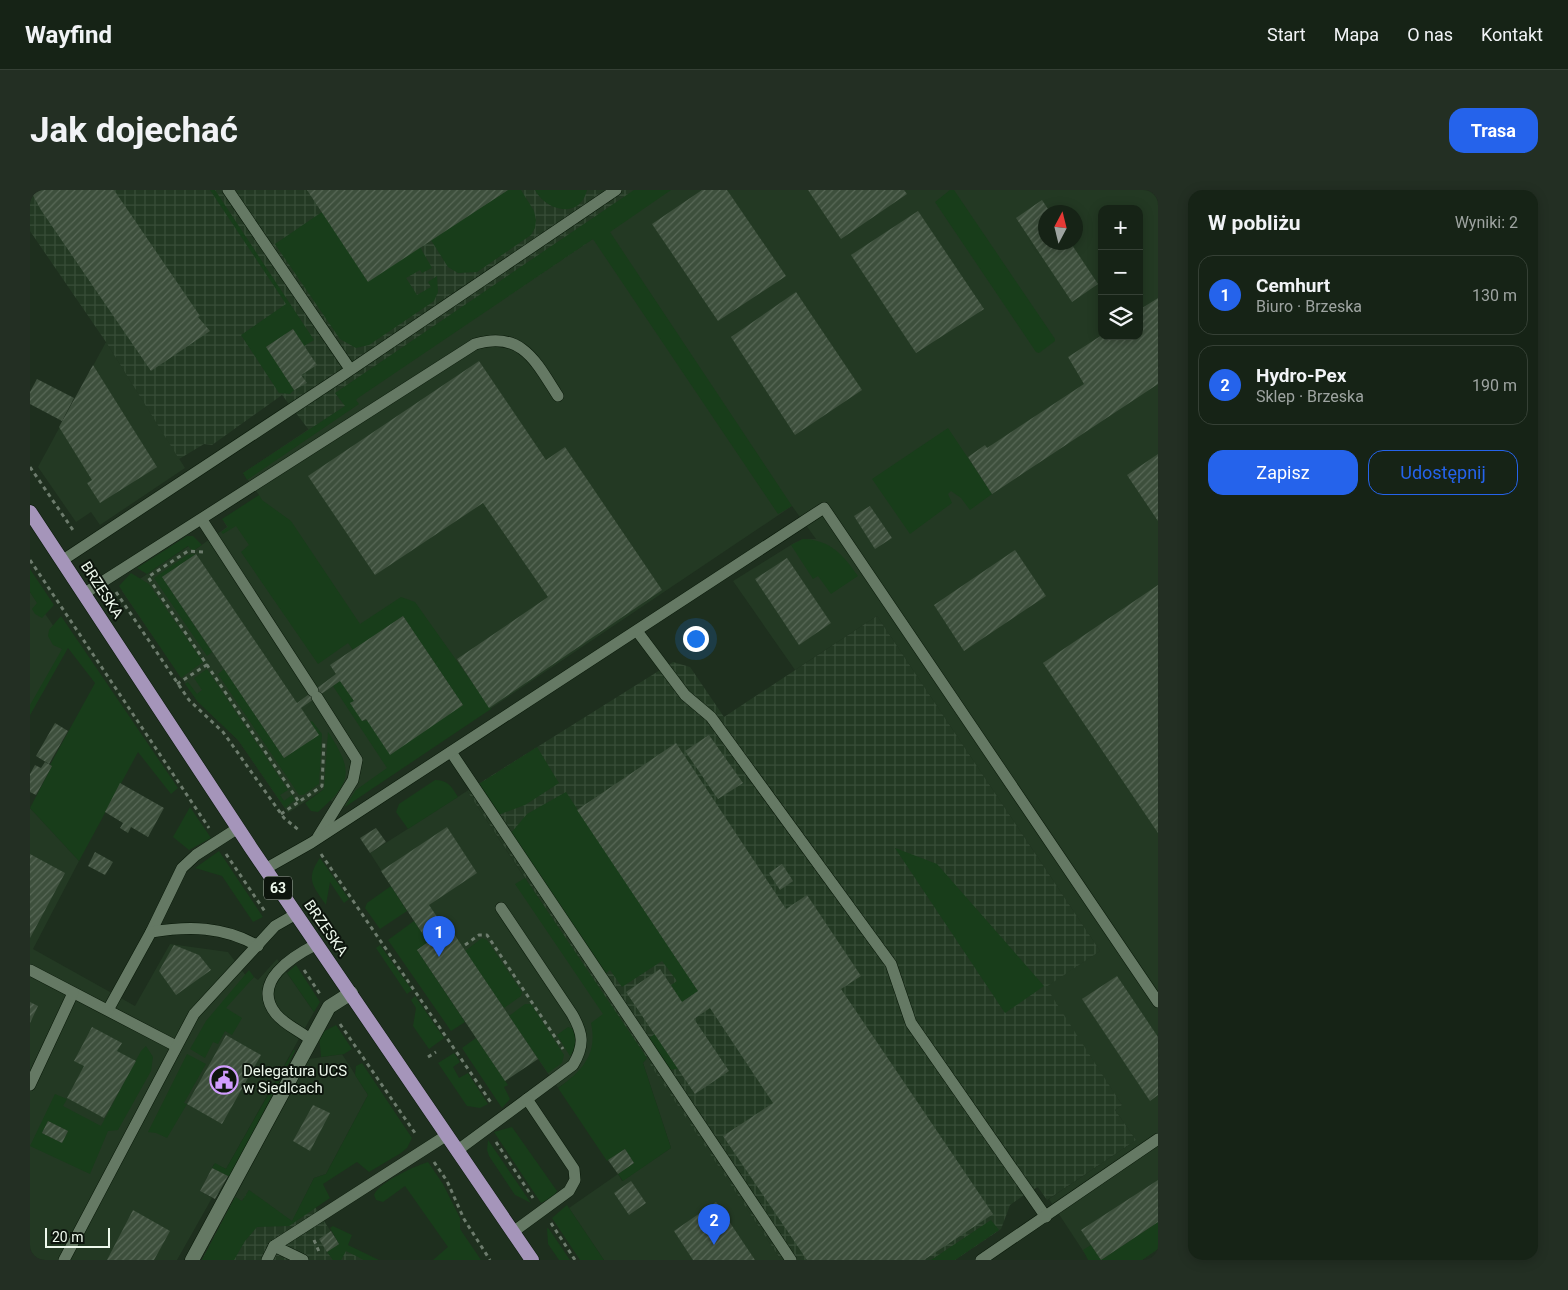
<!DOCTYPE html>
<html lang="pl">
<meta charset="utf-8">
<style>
:root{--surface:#162316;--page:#232f23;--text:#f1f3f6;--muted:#9ea4a1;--line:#354035;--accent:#2563eb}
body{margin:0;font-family:Roboto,sans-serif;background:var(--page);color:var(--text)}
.controls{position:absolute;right:15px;top:15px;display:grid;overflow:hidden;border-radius:10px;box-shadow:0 2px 12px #0003}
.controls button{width:45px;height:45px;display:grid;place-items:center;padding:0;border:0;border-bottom:1px solid var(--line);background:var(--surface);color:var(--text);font:25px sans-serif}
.compass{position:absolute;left:1008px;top:15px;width:45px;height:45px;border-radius:50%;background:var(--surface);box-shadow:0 2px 12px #0003;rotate:7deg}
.scale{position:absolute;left:15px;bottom:12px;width:65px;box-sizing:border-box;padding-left:5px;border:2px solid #edf8ec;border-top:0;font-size:14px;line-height:18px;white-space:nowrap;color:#edf8ec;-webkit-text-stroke:4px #0d150d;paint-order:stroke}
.you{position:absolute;left:665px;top:448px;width:18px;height:18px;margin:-12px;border:4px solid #fff;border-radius:50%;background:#1a73e8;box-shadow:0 0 0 8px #1a73e833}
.badge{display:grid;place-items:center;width:32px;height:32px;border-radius:50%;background:var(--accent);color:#fff;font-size:16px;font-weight:700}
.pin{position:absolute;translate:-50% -41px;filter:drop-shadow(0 1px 2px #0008)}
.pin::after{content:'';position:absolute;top:26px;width:18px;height:15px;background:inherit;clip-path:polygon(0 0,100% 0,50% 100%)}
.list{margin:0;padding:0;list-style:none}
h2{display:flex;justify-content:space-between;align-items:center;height:65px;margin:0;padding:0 20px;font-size:21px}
h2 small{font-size:16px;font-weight:400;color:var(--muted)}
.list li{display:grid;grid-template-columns:32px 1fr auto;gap:15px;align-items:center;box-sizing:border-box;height:80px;margin:0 10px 10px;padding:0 10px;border:1px solid var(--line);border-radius:15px}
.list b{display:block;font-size:19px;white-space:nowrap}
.list p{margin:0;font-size:16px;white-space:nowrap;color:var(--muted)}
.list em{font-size:16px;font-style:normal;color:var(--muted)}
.actions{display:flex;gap:10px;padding:15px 20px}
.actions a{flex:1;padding:11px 0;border:1px solid var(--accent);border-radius:15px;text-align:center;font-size:18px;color:var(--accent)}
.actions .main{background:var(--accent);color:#fff}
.icon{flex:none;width:28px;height:28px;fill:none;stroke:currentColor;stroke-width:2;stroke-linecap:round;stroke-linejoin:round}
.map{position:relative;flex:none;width:1128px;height:1070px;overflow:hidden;border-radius:15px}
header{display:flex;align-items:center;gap:30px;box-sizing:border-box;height:70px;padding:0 25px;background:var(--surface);border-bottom:1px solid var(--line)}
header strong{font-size:24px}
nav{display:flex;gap:28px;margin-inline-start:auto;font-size:18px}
.intro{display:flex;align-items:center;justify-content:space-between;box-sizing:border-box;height:120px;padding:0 30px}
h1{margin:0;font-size:35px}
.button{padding:12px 22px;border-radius:15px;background:var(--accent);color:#fff;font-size:18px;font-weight:700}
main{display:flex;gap:30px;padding:0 30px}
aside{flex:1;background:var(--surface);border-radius:15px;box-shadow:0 2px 12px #0003}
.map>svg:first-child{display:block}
.built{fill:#233923;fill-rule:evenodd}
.industrial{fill:url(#industrial-grid)}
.green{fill:#183d1a;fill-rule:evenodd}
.building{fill:url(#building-hatch)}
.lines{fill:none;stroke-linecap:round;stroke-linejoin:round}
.service-casing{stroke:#071707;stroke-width:12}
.minor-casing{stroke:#071707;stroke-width:15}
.primary-casing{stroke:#071707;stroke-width:15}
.path{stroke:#6d7c6d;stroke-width:3;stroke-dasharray:4 4;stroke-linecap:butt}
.service{stroke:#657964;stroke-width:11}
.minor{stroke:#657964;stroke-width:14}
.primary{stroke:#a595ba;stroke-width:14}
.labels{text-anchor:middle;stroke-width:4;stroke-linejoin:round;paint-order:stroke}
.shield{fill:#0d150d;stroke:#aab4a9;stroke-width:1}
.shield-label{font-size:14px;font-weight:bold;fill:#edf8ec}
.street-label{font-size:15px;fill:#edf8ec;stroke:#0d150d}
.poi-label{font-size:15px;fill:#edf8ec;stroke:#0d150d;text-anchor:start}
</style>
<header>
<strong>Wayfind</strong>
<nav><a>Start</a><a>Mapa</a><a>O nas</a><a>Kontakt</a></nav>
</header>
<div class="intro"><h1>Jak dojechać</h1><a class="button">Trasa</a></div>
<main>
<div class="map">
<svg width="1128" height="1070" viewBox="0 0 1128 1070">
<defs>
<pattern id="industrial-grid" width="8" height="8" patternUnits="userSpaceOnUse" patternTransform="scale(1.25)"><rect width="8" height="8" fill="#233923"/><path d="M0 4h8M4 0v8" fill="none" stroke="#384d38"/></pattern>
<pattern id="building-hatch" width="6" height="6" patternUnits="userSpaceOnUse" patternTransform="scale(1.25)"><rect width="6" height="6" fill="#3d4f3c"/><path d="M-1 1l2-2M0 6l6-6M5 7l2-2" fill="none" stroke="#596958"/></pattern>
</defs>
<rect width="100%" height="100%" fill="#1e2f1e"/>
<g class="built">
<path d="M636,0H1128V1059L1112,1070H1059L1019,1009L1106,950L1085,920L1092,915L1015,797L1070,761L847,426L765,480L703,391L764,353L773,349H786L762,316L314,617L301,611L294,599L258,623L208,550L168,512L92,401L159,356L163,361L197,337L194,332L227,309L229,305L213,283ZM1072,19H1109V146H1072ZM1016,22H1046V52H1016Z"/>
<path d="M76,152L155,278L70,335L61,322L46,332L8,277Z"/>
<path d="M0,402L38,457L0,525Z"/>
<path d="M437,601L600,846L528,898L508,869L475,891L387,760L398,752L340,663Z"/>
<path d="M0,618L49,671L3,759L105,816L140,754L198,762L220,791L224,787L228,790L247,769L284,822L196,979L184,974L170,1001L182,1008L147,1070H0Z"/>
<path d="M312,864L338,905L296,984L284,988L262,1032L219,1000L212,1011L205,1007L279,869Z"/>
<path d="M617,868L751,1070H574L539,1018L588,984L592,991L641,958L613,873Z"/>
</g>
<g class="industrial">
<path d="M0,0H636L279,240L252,205L182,255L174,254L149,269L76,152L0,41Z"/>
<path d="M847,426L1070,761L1016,797L1092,915L1085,920L1106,950L1017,1010L1008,997L997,1003L980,1015L971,1039L925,1070H751L437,601L643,472L660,477L694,527Z"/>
<path d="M219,1000L262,1032L283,1014L309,1054L340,1070H172L205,1007L212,1011Z"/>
</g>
<g class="green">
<path d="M180,0H185L284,150L274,156L263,139L236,157L264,200L260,204L249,203L211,145L256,114Z"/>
<path d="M478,0H491L504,21L506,30L505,38L501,45L447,82L428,83L418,77L401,50Z"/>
<path d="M505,0H557C550,29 517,22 505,0Z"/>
<path d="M604,0H641L580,42L762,316L748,324L563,49L328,208L326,210L329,214L217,290L213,283L315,216L305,203Z"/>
<path d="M920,0H924L1025,149V151L1009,163L1006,162L905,12Z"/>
<path d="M292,22L390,57L402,78L392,83L390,80L376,88L387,105L401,97L398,92L407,86L408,102L404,111L339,155L326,158L310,149L245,54Z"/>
<path d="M918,238L962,304L940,320L931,308L921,301L918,304L922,313L880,344L842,289Z"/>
<path d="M229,305L232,310L261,331L330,434L371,407L385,412L461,519L315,617L326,600L357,578L303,496L310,491L324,511L321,513L333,531L433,515L373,426L323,460L318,453L288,474L211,362L219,355L206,336L193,344L191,342L198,337L192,329Z"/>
<path d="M157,346H163L172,355L163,361L158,356L117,384L107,378Z"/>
<path d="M773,349C801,350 813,365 828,386L801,404L788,386L783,389L761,355Z"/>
<path d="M166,364L132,387L182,462L177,466L124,388L157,365Z"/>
<path d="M0,379L24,415L12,428L5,424L2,419L7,413L0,402Z"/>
<path d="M101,383L119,394L173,472L151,488L89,396Z"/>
<path d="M31,426L148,598L141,604L108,562L49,671L0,618L22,576L20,575L65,493L38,458L0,525V515L32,459L23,455L18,446L19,440Z"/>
<path d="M177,479L258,600L250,605L254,611L262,605L265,610L255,618L208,550L168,512L155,494L158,492L167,504L172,500L164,488Z"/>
<path d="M194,479L254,568L288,545L280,532L282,531L292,544L289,594L273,605H269L188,484Z"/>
<path d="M298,542C323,580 323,592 288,622L281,621L275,613L294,599Z"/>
<path d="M507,557L529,593L495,615L468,625L449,594Z"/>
<path d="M405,590C418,590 422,597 428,607L378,639L366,622L369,614Z"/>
<path d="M536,602L668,801L652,812L641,795L647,791L632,771L592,797L580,780L575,784L481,643L497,624Z"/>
<path d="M160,617L181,648L159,660L143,647Z"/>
<path d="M865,658L907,674L1014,796L975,823Z"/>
<path d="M189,661L233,727L223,732L192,686L165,678Z"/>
<path d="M290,668L319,709L314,713L300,692L296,715C283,696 275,689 290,668Z"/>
<path d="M495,688L617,868L613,873L641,958L593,991L588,984L604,973L595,959L577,971L528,898C552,881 568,864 561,833L573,824L485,694Z"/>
<path d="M361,696L377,721L350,739L335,718L337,713Z"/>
<path d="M384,731L398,752L387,760L435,832L421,841L358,750Z"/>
<path d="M452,748L457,750L492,802L491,806L474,818L435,761Z"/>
<path d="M350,755L382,800L377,804L346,758Z"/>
<path d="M266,775L290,812L284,822L257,783Z"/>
<path d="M219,780L224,787L196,818L212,828L202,845L195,841L188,854L183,852L175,868L160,859L176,831Z"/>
<path d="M385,806L414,848L399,859L383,836L386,818L381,810Z"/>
<path d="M495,814H501L534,865L532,873L518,883L479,826Z"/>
<path d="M306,835L322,859L314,864L291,867L289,844Z"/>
<path d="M538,837L544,839C548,847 546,859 540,866L527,845Z"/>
<path d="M625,844L648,879L640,880L618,849Z"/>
<path d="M446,848L478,895L474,897L480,909L472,918L432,858Z"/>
<path d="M116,856L123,867L121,881L88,940L78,941L60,984L0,956L25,904L37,909L33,916L71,936L111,861ZM18,931L38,941L32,953L12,943Z"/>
<path d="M264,859L265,861L200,987L182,978L185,973L196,979Z"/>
<path d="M424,863L430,872L423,877L429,888L438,883L458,914L450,918L437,916L408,873Z"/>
<path d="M157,864L176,874L154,913L157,914L137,948L126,943L118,942Z"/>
<path d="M332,873L382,948L377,958L371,963L339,982L327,972L293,994L300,1008L259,1036L227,1037L215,1051L204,1070H172L205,1007L212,1011L219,1000L262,1031L284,988L296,984L338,905L325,885L326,876Z"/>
<path d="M482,937L527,1001L523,1007L511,1013L464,942Z"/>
<path d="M458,950L501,1013L485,1005L459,966L457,960Z"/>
<path d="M398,972L413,994L430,1028V1039L451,1070H403L418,1057L375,996L353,1012L346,1010L344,1005C349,992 385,976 398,972Z"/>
<path d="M537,1015L539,1018L574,1070H550L522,1028Z"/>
<path d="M961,1030L969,1040L925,1070H901Z"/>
<path d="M1128,1032V1059L1112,1070H1058L1053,1060L1061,1055L1071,1070Z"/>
<path d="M303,1036L322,1045L318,1055L349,1070H334L316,1061L311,1070H303L297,1062L309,1054L300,1038Z"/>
<path d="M517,1038L519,1039L540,1070H529L518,1054Z"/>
</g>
<g class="building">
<path d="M0,0H84L170,126L168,127L180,141L121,181L11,20Z"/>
<path d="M277,0H478L338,92Z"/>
<path d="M672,0H697L756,86L688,131L622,34Z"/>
<path d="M778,0H874L877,4L811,49Z"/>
<path d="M1012,10L1020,22H1016V52H1040L1068,94L1042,112L986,28Z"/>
<path d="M888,21L954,119L886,163L821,65Z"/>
<path d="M766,102L832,200L765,245L701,147Z"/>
<path d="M1128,108V194L962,304L938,267L955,255L957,258L1054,194L1038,167L1072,145L1109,146V120Z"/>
<path d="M263,139L287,175L271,185L277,193L264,200L236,157Z"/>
<path d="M449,171L516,270L535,257L632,400L459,518L427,469L518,407L453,313L345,385L278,286Z"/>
<path d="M63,175L127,277L70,313L57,293L62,290L29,237Z"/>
<path d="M7,189L44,208L32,231L0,214V202Z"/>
<path d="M1128,264V331L1097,285Z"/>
<path d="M840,316L862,348L845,359L824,326Z"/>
<path d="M985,360L1016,406L934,461L904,415Z"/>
<path d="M166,364L267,513L306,484L300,475L373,426L433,515L360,565L336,529L332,531L320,513L324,511L310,491L271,518L289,545L254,568L132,387Z"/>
<path d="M757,368L801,433L769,455L725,389Z"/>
<path d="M1128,395V643L1013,473Z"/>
<path d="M25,533L38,541L19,574L6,566Z"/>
<path d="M679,545L713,593L688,609L655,561Z"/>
<path d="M646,553L756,719L777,705L831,786L811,799L963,1024L894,1070H777L693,946L743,913L680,818L664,829L699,881L665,904L596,802L630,779L652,812L668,801L547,620Z"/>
<path d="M15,572L22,576L6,605L0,602V584L5,575L11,578Z"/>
<path d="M90,593L134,618L118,647L101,637L98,643L90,638L93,633L75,622Z"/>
<path d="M417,637L447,683L399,715L416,740L420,738L508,869L475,891L387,760L398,752L351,681Z"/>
<path d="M346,638L356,652L340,663L330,648Z"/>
<path d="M65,662L83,672L75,685L58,676Z"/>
<path d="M0,664L35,683L0,748Z"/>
<path d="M752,674L763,691L750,700L739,683Z"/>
<path d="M144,755L169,765L181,780L146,805L129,781Z"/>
<path d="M1087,786L1128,847V905L1120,911L1052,809Z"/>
<path d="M0,812L8,816L0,833Z"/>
<path d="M62,837L92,853L87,861L106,871L74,928L37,908L54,876L44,871Z"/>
<path d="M196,845L231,865L192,934L157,914Z"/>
<path d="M283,915L300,923L280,961L263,951Z"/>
<path d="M18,931L38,941L32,953L12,943Z"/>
<path d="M595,959L604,973L588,984L578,970Z"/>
<path d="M182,978L198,986L185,1009L170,1001Z"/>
<path d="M1128,990V1032L1071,1070L1051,1040Z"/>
<path d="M601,991L616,1013L599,1025L584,1003Z"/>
<path d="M686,1012L725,1070H663L644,1041Z"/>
<path d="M103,1020L140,1041L124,1070H77Z"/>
<path d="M301,1041L309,1054L297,1062L289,1049Z"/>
</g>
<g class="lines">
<g class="service-casing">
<g id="service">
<path d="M198,0L320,179"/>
<path d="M172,330L283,501"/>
<path d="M33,370L310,187L586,0"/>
<path d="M55,403L445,154C492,140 506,172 528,206"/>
<path d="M607,441L655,505L681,527L861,774L881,833L1016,1027"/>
<path d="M287,507L327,570L323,590L288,647"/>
<path d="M421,562L761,1070"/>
<path d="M235,679L281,653L794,318L1128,812"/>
<path d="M121,742L152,678L166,665L208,638"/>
<path d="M0,780L146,856"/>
<path d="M78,820L121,742C159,736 193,736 228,756"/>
<path d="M281,850C270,841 255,835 246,824C220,792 263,766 287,754"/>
<path d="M0,895L43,803"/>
<path d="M428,960L543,875C555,855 553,843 542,824L471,718"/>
<path d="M483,1042L539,1001L545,990L544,979L497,909"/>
<path d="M244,1056L273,1070"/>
<path d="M34,1070L164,824L245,736L266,724"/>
<path d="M237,1070L244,1056L417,945"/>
<path d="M951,1070L1128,949"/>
</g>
</g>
<g class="minor-casing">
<path id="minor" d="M162,1070L299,817L321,803"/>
</g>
<g class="primary-casing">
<path id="primary" d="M0,322L221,658L502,1070"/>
</g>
<g class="path">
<path d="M0,277L45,343"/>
<path d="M173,362L158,361L118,387L269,612"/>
<path d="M0,370L179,638"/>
<path d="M86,402L159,510L193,542L254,628L270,641"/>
<path d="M147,494L178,474"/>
<path d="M251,624L292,596L294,550"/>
<path d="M196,664L236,723"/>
<path d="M291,664L462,914"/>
<path d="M435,755L449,745H457L533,859"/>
<path d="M274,780L290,804"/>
<path d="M310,834L387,946"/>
<path d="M398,867L406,862"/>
<path d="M466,952L503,1008"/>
<path d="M404,972L417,991L434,1029L460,1070"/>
<path d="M521,1033L545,1070"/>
<path d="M284,1050L290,1064"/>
</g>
<use href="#service" class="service"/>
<use href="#minor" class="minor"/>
<use href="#primary" class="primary"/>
</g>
<defs>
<g id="civic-ring" transform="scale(1.4375)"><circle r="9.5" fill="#0d150d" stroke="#d19dfe" stroke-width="1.5"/><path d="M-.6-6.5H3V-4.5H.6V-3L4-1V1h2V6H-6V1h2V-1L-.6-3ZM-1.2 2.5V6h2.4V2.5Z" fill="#d19dfe"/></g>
</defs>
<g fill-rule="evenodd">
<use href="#civic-ring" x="194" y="890"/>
</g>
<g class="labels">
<rect class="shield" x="234" y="686.5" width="28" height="23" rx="4"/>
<g class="shield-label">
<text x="248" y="703">63</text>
</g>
<g class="street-label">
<text transform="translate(72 400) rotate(57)" y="5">BRZESKA</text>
<text transform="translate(296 738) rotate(55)" y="5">BRZESKA</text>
</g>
<g class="poi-label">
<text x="213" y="886">Delegatura UCS<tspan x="213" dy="17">w Siedlcach</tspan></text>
</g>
</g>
</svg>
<div class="controls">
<button>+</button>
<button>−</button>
<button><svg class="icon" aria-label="layers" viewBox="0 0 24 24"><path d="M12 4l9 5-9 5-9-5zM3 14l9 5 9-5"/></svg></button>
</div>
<svg class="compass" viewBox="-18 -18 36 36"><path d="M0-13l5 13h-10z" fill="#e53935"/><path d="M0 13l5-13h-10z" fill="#9ea4a1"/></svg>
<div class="scale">20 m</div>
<div class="you"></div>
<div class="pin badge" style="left:409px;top:767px">1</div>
<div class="pin badge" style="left:684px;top:1055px">2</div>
</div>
<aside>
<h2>W pobliżu<small>Wyniki: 2</small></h2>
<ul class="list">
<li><span class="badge">1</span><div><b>Cemhurt</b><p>Biuro · Brzeska</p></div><em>130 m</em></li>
<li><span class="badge">2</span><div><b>Hydro-Pex</b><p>Sklep · Brzeska</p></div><em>190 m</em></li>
</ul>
<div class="actions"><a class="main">Zapisz</a><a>Udostępnij</a></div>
</aside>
</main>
